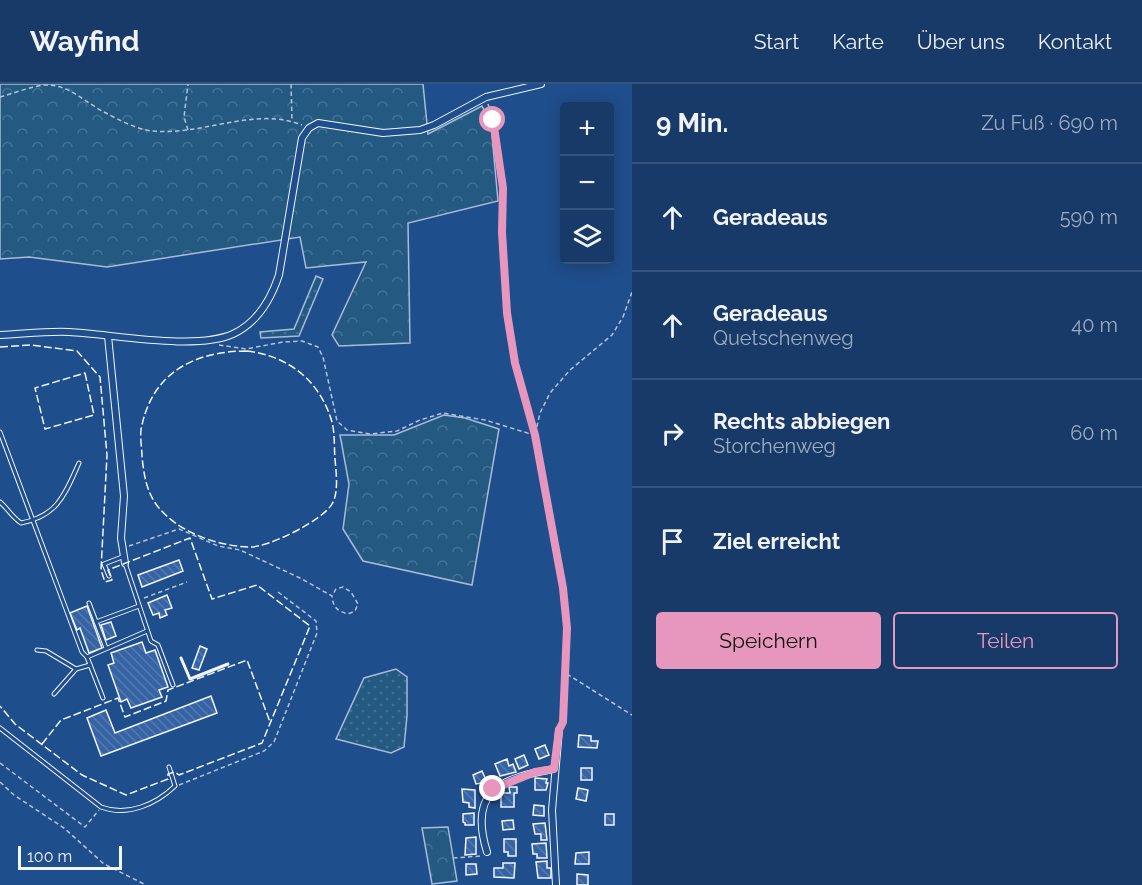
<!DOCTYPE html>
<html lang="de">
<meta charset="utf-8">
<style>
:root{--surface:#173a69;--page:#20416f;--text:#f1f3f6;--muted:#9eadc0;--line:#36547d;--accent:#e797bd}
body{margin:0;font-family:Raleway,sans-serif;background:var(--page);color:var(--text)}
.controls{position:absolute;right:18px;top:18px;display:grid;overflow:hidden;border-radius:6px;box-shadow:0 3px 15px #0003}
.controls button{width:54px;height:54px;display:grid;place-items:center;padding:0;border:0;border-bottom:2px solid var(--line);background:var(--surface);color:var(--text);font:30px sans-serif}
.scale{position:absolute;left:18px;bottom:15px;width:104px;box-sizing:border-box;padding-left:6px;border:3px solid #f2f6ff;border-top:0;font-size:16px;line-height:21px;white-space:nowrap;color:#f2f6ff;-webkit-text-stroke:4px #1f4e8c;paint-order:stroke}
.stop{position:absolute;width:18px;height:18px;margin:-14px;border:4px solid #e797bd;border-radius:50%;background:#fff}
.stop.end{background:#e797bd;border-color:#fff;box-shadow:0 2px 6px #0008}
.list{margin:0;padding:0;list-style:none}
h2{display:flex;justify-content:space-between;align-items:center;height:78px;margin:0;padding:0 24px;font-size:26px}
h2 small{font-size:20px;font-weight:400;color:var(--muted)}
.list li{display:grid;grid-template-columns:39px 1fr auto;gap:18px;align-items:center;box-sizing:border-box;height:108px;padding:0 24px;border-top:2px solid var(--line)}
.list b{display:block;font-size:22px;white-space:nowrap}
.list p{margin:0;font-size:20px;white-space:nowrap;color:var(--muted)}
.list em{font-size:20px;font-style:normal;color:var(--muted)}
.actions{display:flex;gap:12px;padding:18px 24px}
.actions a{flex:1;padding:14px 0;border:2px solid var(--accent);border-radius:6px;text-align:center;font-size:21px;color:var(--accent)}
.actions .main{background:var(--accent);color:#111}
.icon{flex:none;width:33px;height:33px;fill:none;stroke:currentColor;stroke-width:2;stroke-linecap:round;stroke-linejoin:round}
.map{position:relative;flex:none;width:632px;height:801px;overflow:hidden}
header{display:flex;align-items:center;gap:36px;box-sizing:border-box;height:84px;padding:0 30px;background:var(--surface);border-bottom:2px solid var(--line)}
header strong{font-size:28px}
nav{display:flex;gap:33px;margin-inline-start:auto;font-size:21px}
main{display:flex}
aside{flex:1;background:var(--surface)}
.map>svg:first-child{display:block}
.grass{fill:url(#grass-dots);stroke:#a8bbd7;stroke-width:1.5}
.forest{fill:url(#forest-crowns);stroke:#a8bbd7;stroke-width:1.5}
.building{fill:url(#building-back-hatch);stroke:#f2f6ff;stroke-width:1.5}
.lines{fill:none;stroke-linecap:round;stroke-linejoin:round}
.lane-casing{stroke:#f2f6ff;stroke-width:5}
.street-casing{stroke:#f2f6ff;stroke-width:8}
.path{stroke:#b3c4dc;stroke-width:1.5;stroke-dasharray:4.5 3;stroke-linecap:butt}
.lane{stroke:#1f4e8c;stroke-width:3}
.street{stroke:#1f4e8c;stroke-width:6}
.fence{stroke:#f2f6ff;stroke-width:1.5;stroke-dasharray:8 3;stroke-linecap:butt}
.wall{stroke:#f2f6ff;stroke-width:3}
.route{stroke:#e797bd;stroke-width:8}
</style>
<header>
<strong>Wayfind</strong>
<nav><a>Start</a><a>Karte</a><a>Über uns</a><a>Kontakt</a></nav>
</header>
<main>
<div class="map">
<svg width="632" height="801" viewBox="0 0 632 801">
<defs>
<pattern id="grass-dots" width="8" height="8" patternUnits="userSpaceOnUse" patternTransform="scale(1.5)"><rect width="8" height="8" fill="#245a82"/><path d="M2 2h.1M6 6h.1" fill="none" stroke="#447295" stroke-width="1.8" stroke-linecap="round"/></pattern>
<pattern id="forest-crowns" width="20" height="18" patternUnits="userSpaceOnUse" patternTransform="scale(1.5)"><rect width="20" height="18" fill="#245a82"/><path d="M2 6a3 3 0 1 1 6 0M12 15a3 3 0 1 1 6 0" fill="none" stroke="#447295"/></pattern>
<pattern id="building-back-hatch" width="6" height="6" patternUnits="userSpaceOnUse" patternTransform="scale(1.5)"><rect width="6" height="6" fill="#3563a3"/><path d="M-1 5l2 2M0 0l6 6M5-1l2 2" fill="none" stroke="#537ab1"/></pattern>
</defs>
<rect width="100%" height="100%" fill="#1f4e8c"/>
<g class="grass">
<path d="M316,192L323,195L299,252L261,254L260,248L294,245Z"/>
<path d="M396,585L407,593V632L404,663L391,669L336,655L364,594Z"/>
</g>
<g class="forest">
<path d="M0,0H423L428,50L482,22L491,41L498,117L408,139L410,259L339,262L332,251L366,178L306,184L300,153L107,183L29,173L0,175Z"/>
<path d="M444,331L465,334L499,345L472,501L363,477L343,445L349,400L340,351H394Z"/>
<path d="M448,743L457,797L432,800L422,744Z"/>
</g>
<g class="building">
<path d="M179,476L183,487L142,503L138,491Z"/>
<path d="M167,511L172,524L165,526L167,531L160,534L159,529L153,531L148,519Z"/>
<path d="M87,522L102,564L89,569L80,544L77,546L70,529Z"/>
<path d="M111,538L116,552L106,556L101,541Z"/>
<path d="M142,558L146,569L155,566L168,603L159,606L162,613L131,624L127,615L121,618L108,581L114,579L111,569Z"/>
<path d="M200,562L207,565L199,586L192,584Z"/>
<path d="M211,612L217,629L101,672L87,634L106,626L115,649Z"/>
<path d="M579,651L591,652V657H598L597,664L578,663Z"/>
<path d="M545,661L549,671L539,675L535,665Z"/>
<path d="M524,671L528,681L519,685L515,675Z"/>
<path d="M507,675L509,682L513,680L516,688L500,692L495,680Z"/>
<rect x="581" y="684" width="11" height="12"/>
<path d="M482,687L487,698L476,700L473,691Z"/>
<path d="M535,694L547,695L546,699H548L546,706H535Z"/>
<path d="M509,703H517V709H514V723H501V709H510Z"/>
<path d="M578,704L588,706L586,717L576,715Z"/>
<path d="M462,705L475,706V724L469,723V719L463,718Z"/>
<path d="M534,721L544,722V732L533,731Z"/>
<path d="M474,729V741H465V739L463,738V730Z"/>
<rect x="605" y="730" width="9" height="11"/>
<path d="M513,736L514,745L503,746L502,737Z"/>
<path d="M545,739L547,756H541V750H535L533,740Z"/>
<path d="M476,753V770L465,771L466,754Z"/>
<path d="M504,755H516V772H508V768H504Z"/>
<path d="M546,759L547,774H537V770H533L532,760Z"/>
<path d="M589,768V780H575L576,769Z"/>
<path d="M547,777V784H551V794H538L536,778Z"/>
<path d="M503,779H515L514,794L494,793V784H503Z"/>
<path d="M466,780H476L477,790L466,791Z"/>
<path d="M577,790L588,791V801H577Z"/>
</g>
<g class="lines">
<g class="lane-casing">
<g id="lane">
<path d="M0,348L82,568L87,573"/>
<path d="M0,418C8,425 12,433 21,439C58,432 65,410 79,379"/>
<path d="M125,479L151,557L158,561L173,601"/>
<path d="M109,492L104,480L122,473"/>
<path d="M89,519L106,564"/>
<path d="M96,538L139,522"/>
<path d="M37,566L46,567L76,585L90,581"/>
<path d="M54,610L76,585"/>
<path d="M103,614L87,573L147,547"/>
<path d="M0,644L101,723C128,733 156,720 175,702L169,683"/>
</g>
</g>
<g class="street-casing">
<g id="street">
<path d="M0,251C23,250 46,247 69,248C112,250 195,267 233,250C257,239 271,215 279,191L302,54L309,44L318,39L383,49L420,46L434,41L486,13L541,0"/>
<path d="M108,252L124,412L121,454L125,479"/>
<path d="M487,768C468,707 500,694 554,685"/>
<path d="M556,801L552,726L559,646"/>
</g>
</g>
<g class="path">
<path d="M291,0L292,36"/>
<path d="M0,13C14,9 30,3 44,1C70,0 85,19 106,29C119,36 138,46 153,47C202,52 255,22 302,41"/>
<path d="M488,20L493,36L503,104L502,148L508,229L515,279L534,349"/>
<path d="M188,46L184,33L188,0"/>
<path d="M219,261L246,265L283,258L302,257L318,263L323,273L337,337L347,346L370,350L397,347L420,336L443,329L485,336L534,351"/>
<path d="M129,462L179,445L218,462L240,466L300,494L332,512C333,523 337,527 348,530L355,527L358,520L351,508L343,503L336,505L332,512"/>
<path d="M144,514L187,498"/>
<path d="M567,590L632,631"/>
<path d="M562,640C566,627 565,612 566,598C571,515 550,433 535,351L540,329L550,309L570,286L612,251L623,233L632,208"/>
<path d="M0,679L85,743L99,726"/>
<path d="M0,698L14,711L64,744L104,780L146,801"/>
<path d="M179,701L264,667L274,658L317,549L316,537L278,508"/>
<path d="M453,774L481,772"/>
</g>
<use href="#lane" class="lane"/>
<use href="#street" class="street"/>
<g class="fence">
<path d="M0,263L31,261L77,267L100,293L107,371L101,486L105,498L112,496L108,486L190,454L212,515L257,501L310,542L262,659L179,691L175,688L168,690V695L126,711L82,691L15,640L0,622"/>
<path d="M247,267C289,272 320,297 332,338C335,350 334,363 335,375C336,387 339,409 332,420C323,436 268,464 249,463C218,462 180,449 159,424C147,410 144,392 142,373C142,365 140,355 141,346C151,289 194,267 247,267Z"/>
<path d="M85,289L94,331L45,345L35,304Z"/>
<path d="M42,660L61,636L118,614L125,633L166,617L168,606L247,576L270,638"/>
</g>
<path class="wall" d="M181,574L190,595L228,580"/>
</g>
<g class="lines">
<path class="route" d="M493,705L535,688L554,685L559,646L563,638L567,544L563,504L535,351L515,279L507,229L502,148L503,104L493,36"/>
</g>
</svg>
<div class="controls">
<button>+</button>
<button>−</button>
<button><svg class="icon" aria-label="layers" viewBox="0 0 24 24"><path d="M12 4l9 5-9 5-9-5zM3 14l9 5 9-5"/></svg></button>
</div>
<div class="scale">100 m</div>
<div class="stop" style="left:493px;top:36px"></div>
<div class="stop end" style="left:493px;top:705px"></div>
</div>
<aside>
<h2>9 Min.<small>Zu Fuß · 690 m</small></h2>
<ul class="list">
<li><svg class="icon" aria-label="ahead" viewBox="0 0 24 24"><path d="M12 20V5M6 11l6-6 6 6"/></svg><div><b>Geradeaus</b></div><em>590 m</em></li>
<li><svg class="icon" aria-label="ahead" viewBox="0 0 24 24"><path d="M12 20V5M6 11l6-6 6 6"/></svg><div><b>Geradeaus</b><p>Quetschenweg</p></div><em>40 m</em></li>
<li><svg class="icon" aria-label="right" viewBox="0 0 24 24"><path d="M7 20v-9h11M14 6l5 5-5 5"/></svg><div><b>Rechts abbiegen</b><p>Storchenweg</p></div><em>60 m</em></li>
<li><svg class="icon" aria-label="arrive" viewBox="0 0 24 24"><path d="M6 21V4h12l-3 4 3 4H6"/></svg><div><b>Ziel erreicht</b></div></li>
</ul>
<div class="actions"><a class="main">Speichern</a><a>Teilen</a></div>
</aside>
</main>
